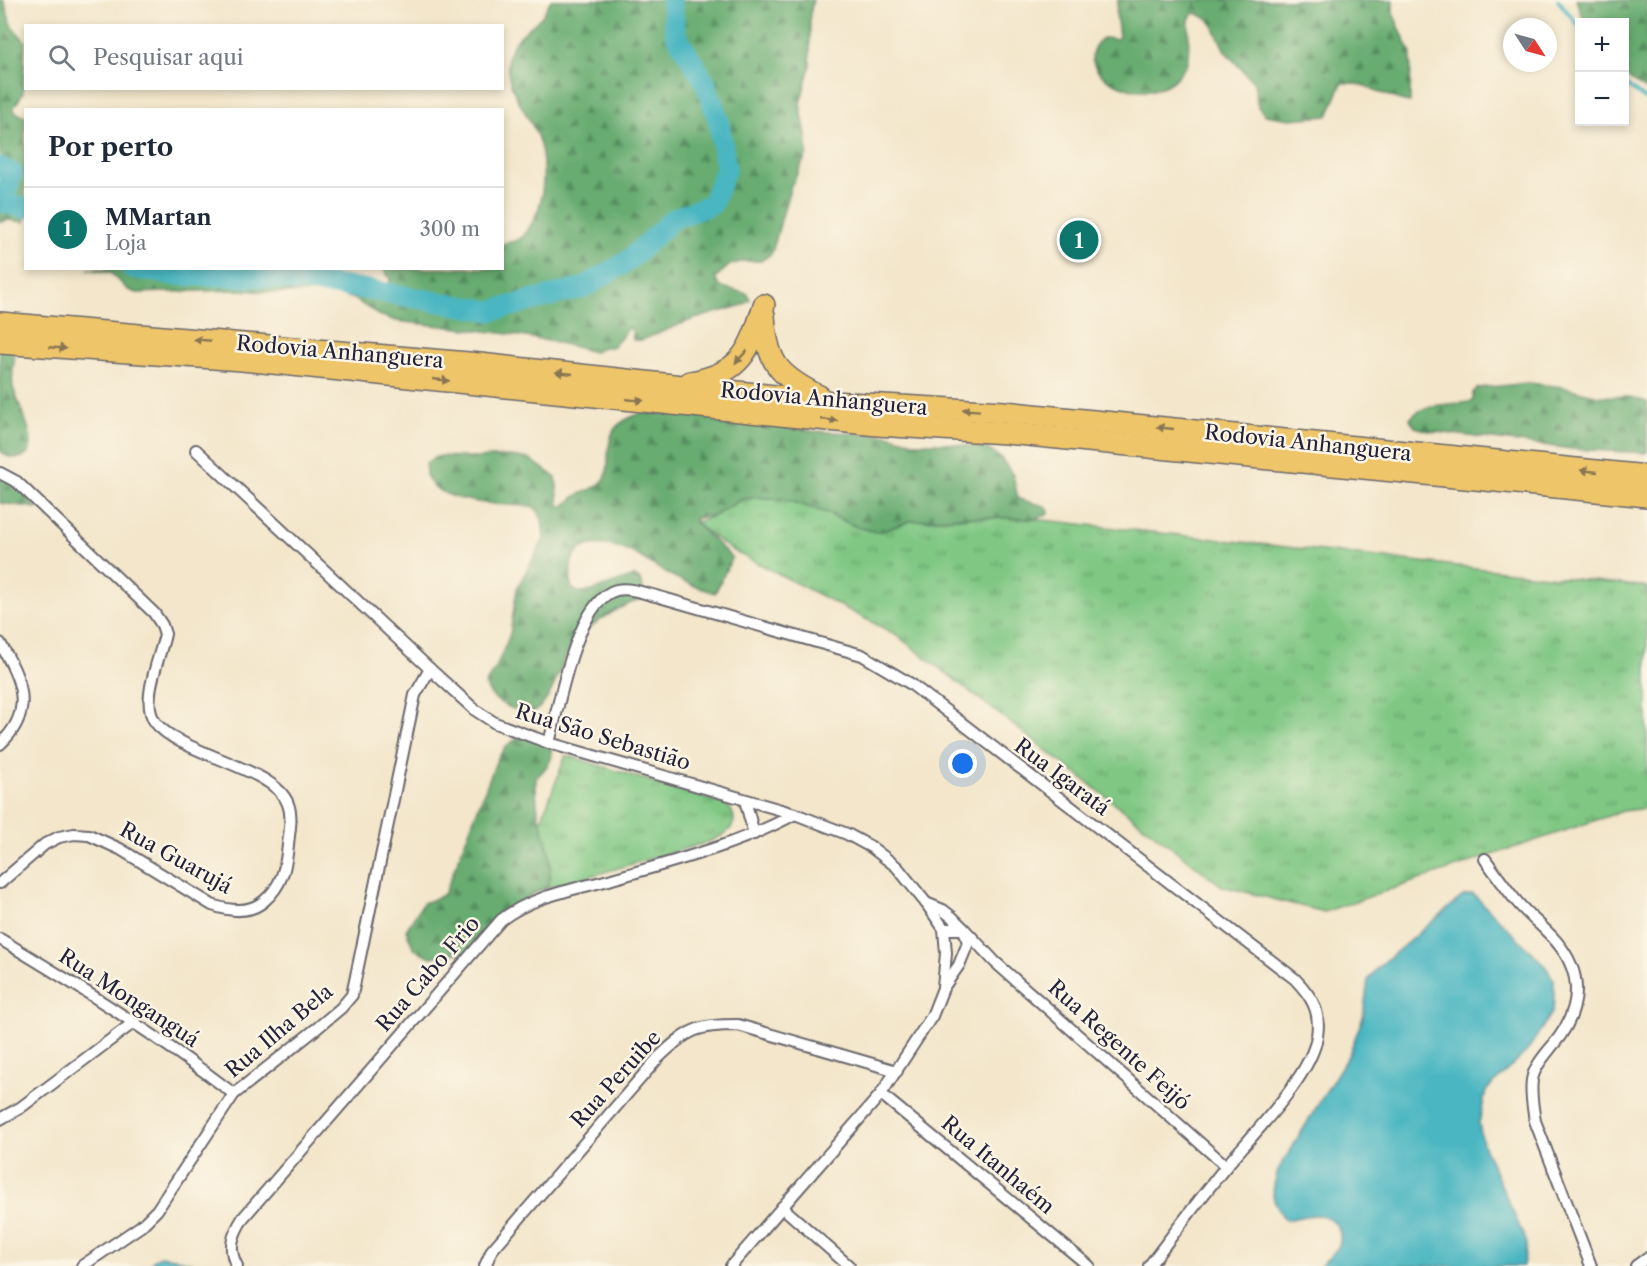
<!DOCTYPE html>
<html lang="pt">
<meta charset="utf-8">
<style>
:root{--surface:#fff;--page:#f2f2f3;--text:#1f2937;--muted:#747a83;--line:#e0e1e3;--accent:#0f766e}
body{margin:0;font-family:"Libre Caslon Text",serif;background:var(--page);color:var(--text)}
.controls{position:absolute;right:18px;top:18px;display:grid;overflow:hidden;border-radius:0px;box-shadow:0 3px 9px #0003}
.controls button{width:54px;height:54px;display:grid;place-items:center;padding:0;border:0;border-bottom:2px solid var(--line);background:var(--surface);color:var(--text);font:30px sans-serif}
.compass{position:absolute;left:1503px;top:18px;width:54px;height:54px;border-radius:50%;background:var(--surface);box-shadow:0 3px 9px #0003;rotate:126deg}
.you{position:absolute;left:963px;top:764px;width:21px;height:21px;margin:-15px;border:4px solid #fff;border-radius:50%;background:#1a73e8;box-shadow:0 0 0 9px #1a73e833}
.badge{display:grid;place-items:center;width:39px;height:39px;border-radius:50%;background:var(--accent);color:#fff;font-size:20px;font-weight:700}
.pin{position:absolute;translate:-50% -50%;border:3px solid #fff;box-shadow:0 2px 6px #0006}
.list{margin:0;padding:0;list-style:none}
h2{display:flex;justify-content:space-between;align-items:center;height:78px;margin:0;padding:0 24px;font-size:26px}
h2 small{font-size:20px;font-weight:400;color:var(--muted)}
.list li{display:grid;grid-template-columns:39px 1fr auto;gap:18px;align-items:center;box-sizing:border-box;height:84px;padding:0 24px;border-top:2px solid var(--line)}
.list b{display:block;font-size:22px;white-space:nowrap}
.list p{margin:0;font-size:20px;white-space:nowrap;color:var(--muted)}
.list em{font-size:20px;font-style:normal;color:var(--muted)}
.icon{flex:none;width:33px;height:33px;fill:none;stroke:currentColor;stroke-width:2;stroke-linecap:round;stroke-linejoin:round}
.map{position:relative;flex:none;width:1647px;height:1266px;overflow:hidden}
.search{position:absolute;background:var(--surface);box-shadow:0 3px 9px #0003;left:24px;top:24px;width:480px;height:66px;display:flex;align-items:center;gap:15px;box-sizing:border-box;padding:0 21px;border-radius:0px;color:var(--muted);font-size:22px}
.panel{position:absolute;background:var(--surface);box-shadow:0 3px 9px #0003;left:24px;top:108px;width:480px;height:162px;border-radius:0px}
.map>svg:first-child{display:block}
.grass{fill:url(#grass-tufts);stroke:#50745f;stroke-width:1.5}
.forest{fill:url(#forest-firs);stroke:#446756;stroke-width:1.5}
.water{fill:#48b6c1;stroke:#356c7e;stroke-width:1.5}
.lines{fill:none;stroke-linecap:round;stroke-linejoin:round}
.stream{stroke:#48b6c1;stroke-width:4}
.river{stroke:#48b6c1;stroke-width:21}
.minor-casing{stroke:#6b676d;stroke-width:14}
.motorway-casing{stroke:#6b676d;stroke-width:24}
.minor{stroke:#fff;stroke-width:10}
.motorway{stroke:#eec569;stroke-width:21}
.oneway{fill:#887452}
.labels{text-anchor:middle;stroke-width:5;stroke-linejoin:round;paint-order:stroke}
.street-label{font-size:21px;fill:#22223b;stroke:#fcf5e5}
</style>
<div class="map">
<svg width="1647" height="1266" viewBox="0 0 1647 1266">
<defs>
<pattern id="grass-tufts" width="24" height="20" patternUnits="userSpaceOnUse" patternTransform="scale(1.5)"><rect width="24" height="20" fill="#7fc783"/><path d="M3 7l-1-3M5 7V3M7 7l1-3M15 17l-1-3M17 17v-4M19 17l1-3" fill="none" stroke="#68a16c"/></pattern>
<pattern id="forest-firs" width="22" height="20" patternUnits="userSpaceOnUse" patternTransform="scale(1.5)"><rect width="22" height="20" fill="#67ac71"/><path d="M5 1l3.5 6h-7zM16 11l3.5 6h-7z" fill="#548c5e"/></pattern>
</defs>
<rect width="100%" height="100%" fill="#fcf5e5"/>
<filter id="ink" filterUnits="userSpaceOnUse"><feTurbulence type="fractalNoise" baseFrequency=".0167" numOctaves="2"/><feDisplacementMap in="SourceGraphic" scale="12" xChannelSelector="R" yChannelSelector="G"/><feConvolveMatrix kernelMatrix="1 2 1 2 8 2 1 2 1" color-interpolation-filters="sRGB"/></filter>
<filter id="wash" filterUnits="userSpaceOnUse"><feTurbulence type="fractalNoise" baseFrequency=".008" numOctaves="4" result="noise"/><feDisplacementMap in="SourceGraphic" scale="24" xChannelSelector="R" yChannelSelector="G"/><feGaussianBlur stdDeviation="1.35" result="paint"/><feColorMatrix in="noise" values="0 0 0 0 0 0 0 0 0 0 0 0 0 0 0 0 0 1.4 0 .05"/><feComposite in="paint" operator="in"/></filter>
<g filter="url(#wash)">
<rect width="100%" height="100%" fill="#f3e6cb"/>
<g class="grass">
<path d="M758,497L787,500L827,513L857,527L886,530L910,521L973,517L1034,519L1647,587V808L1623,811L1324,912L1222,886L895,634L730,549L695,523L716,515L740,500Z"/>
<path d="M566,755L727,805C746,826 722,837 705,843L511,899Z"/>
</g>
<g class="forest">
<path d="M0,0H4L11,25L25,41L23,93L13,109L19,114L25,117V222L7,220L0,222Z"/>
<path d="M551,0H813L810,15V66L800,104L807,139V154L790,188L772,253L761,261H744L730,265L715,278L719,286L748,294L750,300L743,305L691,320L642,340H633L632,330L629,328L613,347H603L594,352C530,333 462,329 396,321L379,315L354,299L331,292L284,293L238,290L136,293L127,289L111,273L88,269H277L276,272L280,276L379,288L389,286L390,279L383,269L502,268L503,243C524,241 526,235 535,217C541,206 542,195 543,182C544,165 543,149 536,133C525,108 504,87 508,58C510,40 531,28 542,16C545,11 548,5 551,0Z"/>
<path d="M1118,0H1393V13L1411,54L1410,102C1386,99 1366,81 1342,83L1328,116L1290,119L1265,115L1258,107L1254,83L1225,51L1210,20L1196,13L1192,14L1189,20C1188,32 1190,52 1187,62C1186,66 1182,71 1179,74C1151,113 1063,73 1102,38L1116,39L1119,37L1116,13Z"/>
<path d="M1576,0H1647V91L1625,76L1624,22H1585Z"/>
<path d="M0,346L15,354C14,364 11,377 13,387C16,402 49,456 17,458C9,458 5,456 0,450Z"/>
<path d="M1530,383L1563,387L1598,396L1630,397L1647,402V453L1572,449L1429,431L1415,427L1410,419C1423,402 1450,405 1470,402L1473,400V392L1478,388Z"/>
<path d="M644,412L741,419L813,431L888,435L917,443H944L986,448L1001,458L1013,475L1018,499L1045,506L1049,511L1047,515L1034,519L964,517L910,521L886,530L876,532L857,527L827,513L787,500L758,497L740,500L716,515L697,518L695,522L732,558L715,593C698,588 684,582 668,574C655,567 644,558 631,552C614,545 583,537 573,559C569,566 571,578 571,587L578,592L591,591L634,576C644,580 644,590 641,599C617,608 593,623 575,641C559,658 553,716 524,713C520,712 515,709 511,708C499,703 490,697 485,684L496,668L510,634L517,588L544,539L542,520L538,511L531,506C504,505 418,505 426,463L433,458L441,456L476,458L509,456L530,459L556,478L559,505L563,507C566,504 570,501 573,498C583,491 599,489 605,478C608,472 608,466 608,459C609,429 615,422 644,412Z"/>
<path d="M0,474L10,479L37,508L0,503Z"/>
<path d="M535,730C556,750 559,757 536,778C536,790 536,804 539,816C546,841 555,861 548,886L516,904L484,930L468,952L431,957L414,949L406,930L423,903L439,897L445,893L497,759L505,748L518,737L516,733Z"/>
</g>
<g class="water">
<path d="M1473,894L1544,964L1554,980V1002L1552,1013L1527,1051L1486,1091L1479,1123L1483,1144L1527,1243L1523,1266H1320C1326,1260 1336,1252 1339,1245C1344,1230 1333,1216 1318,1215C1308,1215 1296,1218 1285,1220C1270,1197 1271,1196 1278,1170L1349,1054L1363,1017L1368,980L1377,968L1463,896Z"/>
<path d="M161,1256L175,1258L203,1266H149L154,1259Z"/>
</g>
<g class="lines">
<g class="stream">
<path d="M1558,0L1580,28"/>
<path d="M1624,84L1647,100"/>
</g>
<g class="river">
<path d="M0,167L13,173L1,202L26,208"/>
<path d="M131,268L173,275L266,277L358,288L491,311L583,288L628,261L673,219L712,204L726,168L719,122L705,82L676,35L671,0"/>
</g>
</g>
</g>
<g filter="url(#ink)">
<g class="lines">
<g class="minor-casing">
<g id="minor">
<path d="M196,450L430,669L475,710L495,723L549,743L795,814L847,834L871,847L897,867L926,903L944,929L946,953L943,988"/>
<path d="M0,473L17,482L154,613L162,625L165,634C160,658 140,701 155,722C180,755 275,767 288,804C293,817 289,832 288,845C286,867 282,886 264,901C249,914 229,911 212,905L120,849L89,835L74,834L59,837L45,844L0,883"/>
<path d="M0,643C21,679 36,711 0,744"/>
<path d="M549,743C559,705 575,610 611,592C625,585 642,593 656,596L862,655L911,684L1295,979C1312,997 1321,1011 1317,1036C1312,1075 1254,1133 1228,1164C1201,1197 1175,1232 1149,1266"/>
<path d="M745,800L754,834"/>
<path d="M1485,859C1496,874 1506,889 1518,903C1536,924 1560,938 1571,965C1583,994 1572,1023 1553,1045C1545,1055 1534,1067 1532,1080C1530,1094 1533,1108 1535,1121L1591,1266"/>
<path d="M944,929H964L995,962L1226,1166"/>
<path d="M0,939C80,987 160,1037 234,1094"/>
<path d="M881,1094L1089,1266"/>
<path d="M0,1119L20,1108L133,1023"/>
<path d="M782,1207L849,1266"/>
<path d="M82,1266L141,1226L157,1210L234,1094L316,1029L341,1008L352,995L415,695L430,669"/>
<path d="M237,1266C227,1248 233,1234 243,1218L501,920C532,896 572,890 609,880C670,862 739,845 795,814"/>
<path d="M485,1266L492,1250L658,1058C689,1029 696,1025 738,1025L897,1071"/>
<path d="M731,1266L881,1094L932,1016L943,988L959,965L968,943L964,929L952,917L943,910L926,903"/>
<path d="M1636,1266L1647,1258"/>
</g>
</g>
<g class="motorway-casing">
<g id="motorway">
<path d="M764,315C767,362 777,375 819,396"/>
<path d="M0,323L480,364L831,402L1004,412L1647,476"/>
<path d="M0,343L242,360L877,425L1006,433L1647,496"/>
<path d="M690,382C742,374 750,350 764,305"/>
</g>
</g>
<use href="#minor" class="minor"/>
<use href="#motorway" class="motorway"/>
</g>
<defs><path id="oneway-solid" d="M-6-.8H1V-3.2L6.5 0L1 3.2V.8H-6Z" transform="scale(1.5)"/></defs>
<g class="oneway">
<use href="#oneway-solid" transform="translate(202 340) rotate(-175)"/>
<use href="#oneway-solid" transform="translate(58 348) rotate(5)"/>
<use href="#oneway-solid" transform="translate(741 357) rotate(133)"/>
<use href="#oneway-solid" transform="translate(564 373) rotate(-174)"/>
<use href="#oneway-solid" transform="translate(441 380) rotate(6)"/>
<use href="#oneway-solid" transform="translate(635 400) rotate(5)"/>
<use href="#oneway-solid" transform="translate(971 410) rotate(-176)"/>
<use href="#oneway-solid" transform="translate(829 420) rotate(6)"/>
<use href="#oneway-solid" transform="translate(1165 428) rotate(-174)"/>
<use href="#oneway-solid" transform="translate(1589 471) rotate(-174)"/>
</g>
</g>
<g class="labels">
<g class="street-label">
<text transform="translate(340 352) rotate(5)" y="7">Rodovia Anhanguera</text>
<text transform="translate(824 399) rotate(5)" y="7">Rodovia Anhanguera</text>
<text transform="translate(1308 443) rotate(6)" y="7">Rodovia Anhanguera</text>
<text transform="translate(603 737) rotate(17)" y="7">Rua São Sebastião</text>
<text transform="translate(1062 777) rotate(37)" y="7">Rua Igaratá</text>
<text transform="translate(176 858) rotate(29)" y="7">Rua Guarujá</text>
<text transform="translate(428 974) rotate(-49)" y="7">Rua Cabo Frio</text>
<text transform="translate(129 998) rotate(33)" y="7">Rua Monganguá</text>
<text transform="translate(279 1031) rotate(-40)" y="7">Rua Ilha Bela</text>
<text transform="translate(1119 1045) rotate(42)" y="7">Rua Regente Feijó</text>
<text transform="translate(616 1079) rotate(-48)" y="7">Rua Peruibe</text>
<text transform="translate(998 1165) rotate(40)" y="7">Rua Itanhaém</text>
</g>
</g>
</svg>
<div class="controls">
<button>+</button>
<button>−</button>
</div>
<svg class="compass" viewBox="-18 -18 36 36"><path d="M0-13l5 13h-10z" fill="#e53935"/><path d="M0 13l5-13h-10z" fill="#747a83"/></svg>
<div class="you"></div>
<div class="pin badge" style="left:1079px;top:240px">1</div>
<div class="search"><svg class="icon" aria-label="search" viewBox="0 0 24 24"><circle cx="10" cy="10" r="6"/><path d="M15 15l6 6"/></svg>Pesquisar aqui</div>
<section class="panel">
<h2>Por perto<small></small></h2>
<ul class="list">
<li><span class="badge">1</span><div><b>MMartan</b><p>Loja</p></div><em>300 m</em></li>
</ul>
</section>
</div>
